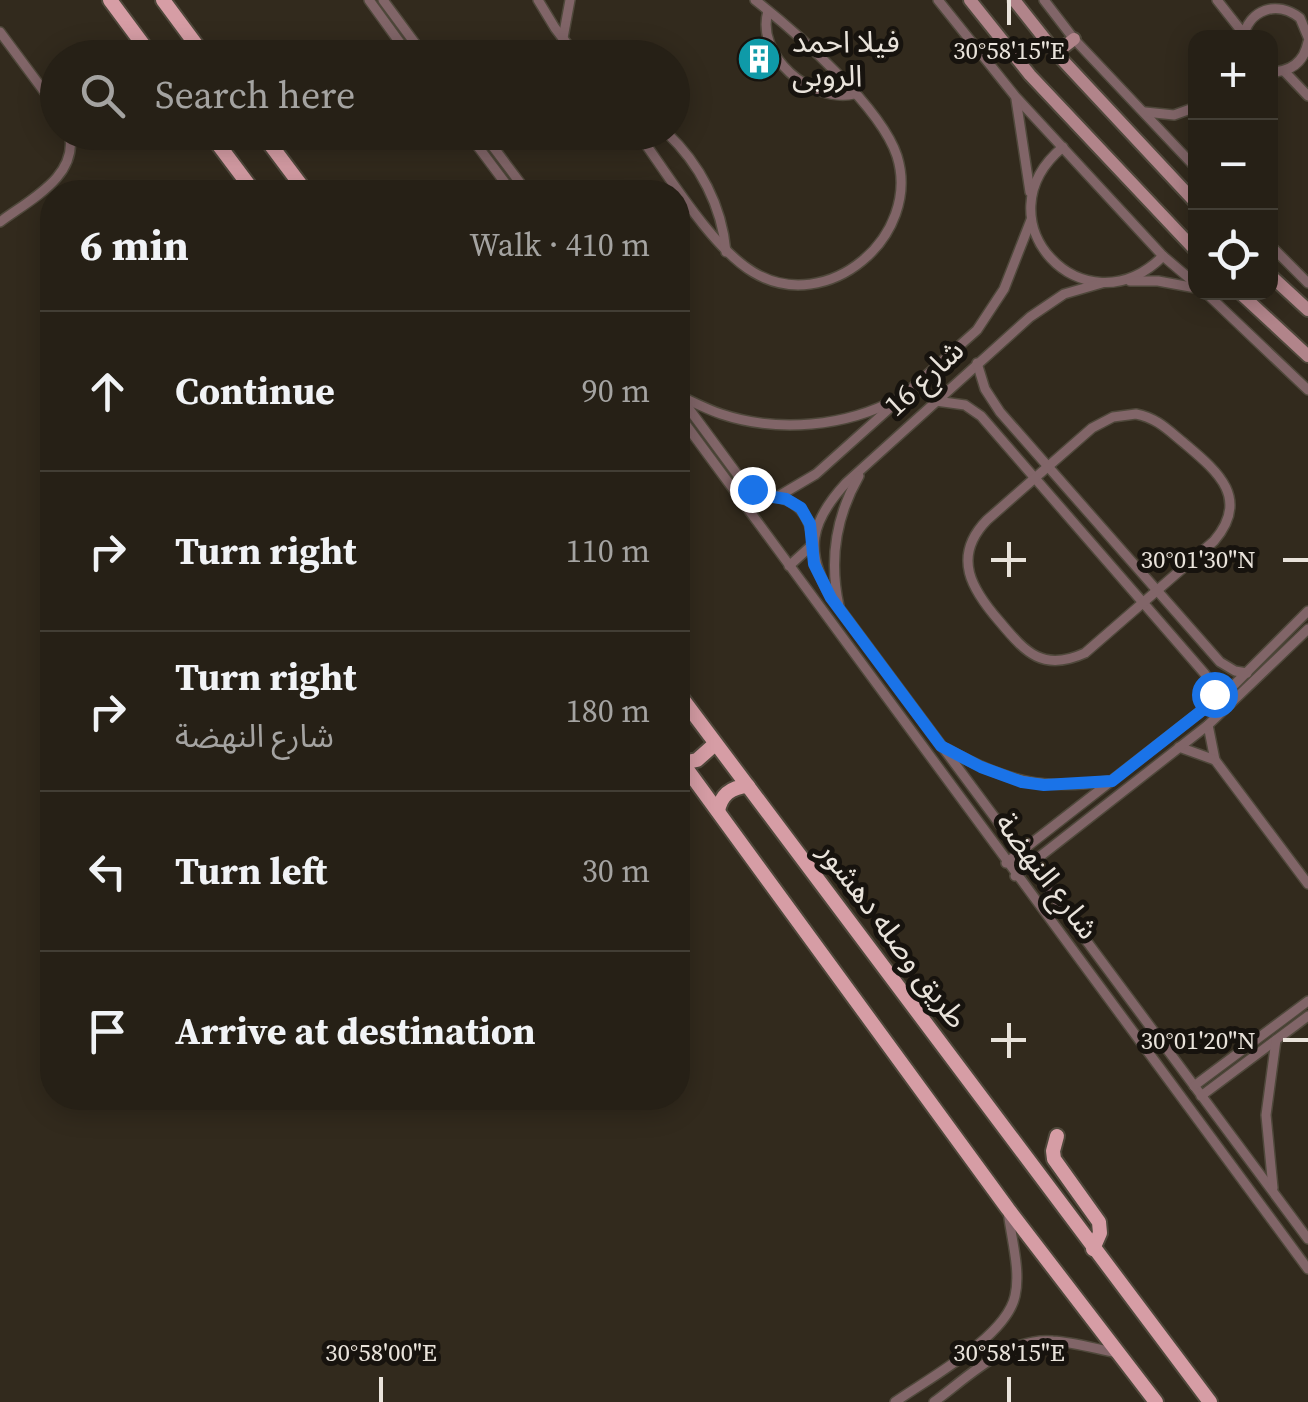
<!DOCTYPE html>
<meta charset="utf-8">
<style>
:root{--surface:#262016;--page:#322d23;--text:#f1f3f6;--muted:#a4a3a1;--line:#423e35}
body{margin:0;font-family:"Source Serif 4","Noto Sans Arabic",serif;background:var(--page);color:var(--text)}
.controls{position:absolute;right:30px;top:30px;display:grid;overflow:hidden;border-radius:20px;box-shadow:0 5px 25px #0003}
.controls button{width:90px;height:90px;display:grid;place-items:center;padding:0;border:0;border-bottom:2px solid var(--line);background:var(--surface);color:var(--text);font:50px sans-serif}
.stop{position:absolute;width:30px;height:30px;margin:-22px;border:8px solid #1a73e8;border-radius:50%;background:#fff}
.stop.end{background:#1a73e8;border-color:#fff;box-shadow:0 2px 10px #0008}
.list{margin:0;padding:0;list-style:none}
h2{display:flex;justify-content:space-between;align-items:center;height:130px;margin:0;padding:0 40px;font-size:42px}
h2 small{font-size:32px;font-weight:400;color:var(--muted)}
.list li{display:grid;grid-template-columns:65px 1fr auto;gap:30px;align-items:center;box-sizing:border-box;height:160px;padding:0 40px;border-top:2px solid var(--line)}
.list b{display:block;font-size:38px;white-space:nowrap}
.list p{margin:0;font-size:32px;white-space:nowrap;color:var(--muted)}
.list em{font-size:32px;font-style:normal;color:var(--muted)}
.icon{flex:none;width:55px;height:55px;fill:none;stroke:currentColor;stroke-width:2;stroke-linecap:round;stroke-linejoin:round}
.map{position:relative;flex:none;width:1308px;height:1402px;overflow:hidden}
.search{position:absolute;background:var(--surface);box-shadow:0 5px 25px #0003;left:40px;top:40px;width:650px;height:110px;display:flex;align-items:center;gap:25px;box-sizing:border-box;padding:0 35px;border-radius:55px;color:var(--muted);font-size:38px}
.panel{position:absolute;background:var(--surface);box-shadow:0 5px 25px #0003;left:40px;top:180px;width:650px;height:930px;border-radius:40px}
.map>svg:first-child{display:block}
.lines{fill:none;stroke-linecap:round;stroke-linejoin:round}
.street-casing{stroke:#4f483b;stroke-width:12}
.secondary-casing{stroke:#4f483b;stroke-width:16}
.primary-casing{stroke:#4f483b;stroke-width:18}
.street{stroke:#816568;stroke-width:9}
.secondary{stroke:#b1848a;stroke-width:12}
.primary{stroke:#d69da5;stroke-width:14}
.route{stroke:#1a73e8;stroke-width:12}
.ticks{fill:none;stroke:#e9e3db;stroke-width:4}
.labels{text-anchor:middle;stroke-width:10;stroke-linejoin:round;paint-order:stroke}
.poi-label{font-size:30px;fill:#e9e3db;stroke:#17130e;text-anchor:start}
.street-label{font-size:30px;fill:#e9e3db;stroke:#17130e}
.ticks-label{font-size:25px;text-anchor:middle;fill:#e9e3db;stroke:#17130e;stroke-width:10;stroke-linejoin:round;paint-order:stroke}
</style>
<div class="map">
<svg width="1308" height="1402" viewBox="0 0 1308 1402">
<rect width="100%" height="100%" fill="#322a1d"/>
<g class="lines">
<g class="street-casing">
<g id="street">
<path d="M369,0L411,58"/>
<path d="M383,0L426,58"/>
<path d="M538,0L555,28L578,58"/>
<path d="M938,0L1015,96L1163,256L1196,284"/>
<path d="M1044,0L1074,39L1196,168"/>
<path d="M1217,0L1243,33"/>
<path d="M768,11C755,56 811,103 854,94"/>
<path d="M0,32L58,110"/>
<path d="M563,38L570,0"/>
<path d="M1243,38C1249,9 1277,0 1300,18L1308,37"/>
<path d="M1284,71L1308,96"/>
<path d="M1270,72C1291,72 1304,62 1308,42"/>
<path d="M1016,99L1030,192"/>
<path d="M1145,112L1174,115L1196,107"/>
<path d="M467,132L512,192"/>
<path d="M482,132L527,192"/>
<path d="M637,132C667,173 711,247 753,272C827,317 922,236 897,156C881,107 796,32 755,0"/>
<path d="M666,132C700,164 722,206 726,252"/>
<path d="M1063,147C976,219 1084,335 1163,256"/>
<path d="M0,222C29,200 80,176 69,132"/>
<path d="M1270,245L1308,283"/>
<path d="M1130,281H1158L1196,288"/>
<path d="M1102,283L1064,294L1030,317L846,483C810,522 804,551 831,597L1308,1239"/>
<path d="M1205,292L1308,390"/>
<path d="M977,363L985,389L1000,412L1220,662L1235,671L1247,673"/>
<path d="M678,395C691,401 706,409 721,414C778,433 846,427 899,398"/>
<path d="M681,398L740,478L767,496"/>
<path d="M936,401L965,405L981,416L1205,674L1212,687L1214,701"/>
<path d="M678,414L1308,1269"/>
<path d="M1136,414C1157,418 1168,430 1184,443C1217,471 1251,498 1214,541L1085,653C1043,672 1026,653 1000,622C972,590 951,557 987,520L1092,428L1113,417Z"/>
<path d="M777,497L816,474L977,330L1004,289L1031,220"/>
<path d="M746,505C779,484 814,507 812,545L789,566"/>
<path d="M839,606C829,560 836,516 859,476"/>
<path d="M1208,725L1215,760L1308,884"/>
<path d="M1179,747L1215,760"/>
<path d="M947,749C1004,781 1044,791 1109,781"/>
<path d="M1006,863L1232,687L1308,611"/>
<path d="M1015,876L1208,725L1308,629"/>
<path d="M1194,1086L1308,1001"/>
<path d="M1201,1096L1308,1016"/>
<path d="M1273,1188L1266,1115L1276,1040"/>
<path d="M895,1402C929,1378 1006,1337 1015,1296C1021,1270 1011,1238 1008,1211"/>
<path d="M934,1402C968,1377 1007,1337 1053,1341C1074,1342 1096,1349 1117,1353"/>
</g>
</g>
<g class="secondary-casing">
<g id="secondary">
<path d="M970,0L1030,75L1196,251"/>
<path d="M1014,0L1056,53L1196,203"/>
<path d="M1056,53L1074,39"/>
<path d="M1270,275L1308,310"/>
<path d="M1239,292L1308,356"/>
</g>
</g>
<g class="primary-casing">
<g id="primary">
<path d="M110,0L153,58"/>
<path d="M163,0L206,58"/>
<path d="M209,132L254,192"/>
<path d="M261,132L306,192"/>
<path d="M678,693L1210,1402"/>
<path d="M678,757L1008,1209L1156,1402"/>
<path d="M682,763L697,760L715,744"/>
<path d="M718,811C721,795 731,787 748,786"/>
<path d="M1057,1136L1053,1151L1054,1159L1099,1222L1100,1233L1093,1249"/>
</g>
</g>
<use href="#street" class="street"/>
<use href="#secondary" class="secondary"/>
<use href="#primary" class="primary"/>
</g>
<g class="lines">
<path class="route" d="M752,489L767,496L786,499L801,508L810,524L814,564L831,598L941,746L981,767L1022,782L1044,785L1112,781L1214,701V694"/>
</g>
<path class="ticks" d="M1009,0V25M1009,542V577M991,560H1026M1283,560H1308M1009,1023V1058M991,1040H1026M1283,1040H1308M381,1377V1402M1009,1377V1402"/>
<defs>
<g id="building-disc" transform="scale(2.25)"><circle r="9.5" fill="#0f9aa8" stroke="#17130e"/><path d="M-4-6H4V6H1V3H-1V6H-4ZM-2.5-4.3h1.7v1.8h-1.7ZM.8-4.3h1.7v1.8H.8ZM-2.5-1h1.7V.8h-1.7ZM.8-1h1.7V.8H.8Z" fill="#fff"/></g>
</defs>
<g fill-rule="evenodd">
<use href="#building-disc" x="759" y="59"/>
</g>
<g class="labels">
<g class="poi-label">
<text x="792" y="52">فيلا احمد<tspan x="792" dy="34">الروبى</tspan></text>
</g>
<g class="street-label">
<text transform="translate(924 378) rotate(-43)" y="10">شارع 16</text>
<text transform="translate(1047 876) rotate(53)" y="10">شارع النهضة</text>
<text transform="translate(893 935) rotate(53)" y="10">طريق وصله دهشور</text>
</g>
</g>
<g class="ticks-label">
<text x="1009" y="59">30°58'15"E</text>
<text x="1198" y="568">30°01'30"N</text>
<text x="1198" y="1049">30°01'20"N</text>
<text x="381" y="1361">30°58'00"E</text>
<text x="1009" y="1361">30°58'15"E</text>
</g>
</svg>
<div class="controls">
<button>+</button>
<button>−</button>
<button><svg class="icon" aria-label="locate" viewBox="0 0 24 24"><circle cx="12" cy="12" r="6"/><path d="M12 2v4M12 18v4M2 12h4M18 12h4"/></svg></button>
</div>
<div class="stop" style="left:1214px;top:694px"></div>
<div class="stop end" style="left:752px;top:489px"></div>
<div class="search"><svg class="icon" aria-label="search" viewBox="0 0 24 24"><circle cx="10" cy="10" r="6"/><path d="M15 15l6 6"/></svg>Search here</div>
<section class="panel">
<h2>6 min<small>Walk · 410 m</small></h2>
<ul class="list">
<li><svg class="icon" aria-label="ahead" viewBox="0 0 24 24"><path d="M12 20V5M6 11l6-6 6 6"/></svg><div><b>Continue</b></div><em>90 m</em></li>
<li><svg class="icon" aria-label="right" viewBox="0 0 24 24"><path d="M7 20v-9h11M14 6l5 5-5 5"/></svg><div><b>Turn right</b></div><em>110 m</em></li>
<li><svg class="icon" aria-label="right" viewBox="0 0 24 24"><path d="M7 20v-9h11M14 6l5 5-5 5"/></svg><div><b>Turn right</b><p>شارع النهضة</p></div><em>180 m</em></li>
<li><svg class="icon" aria-label="left" viewBox="0 0 24 24"><path d="M17 20v-9H6M10 6l-5 5 5 5"/></svg><div><b>Turn left</b></div><em>30 m</em></li>
<li><svg class="icon" aria-label="arrive" viewBox="0 0 24 24"><path d="M6 21V4h12l-3 4 3 4H6"/></svg><div><b>Arrive at destination</b></div></li>
</ul>
</section>
</div>
